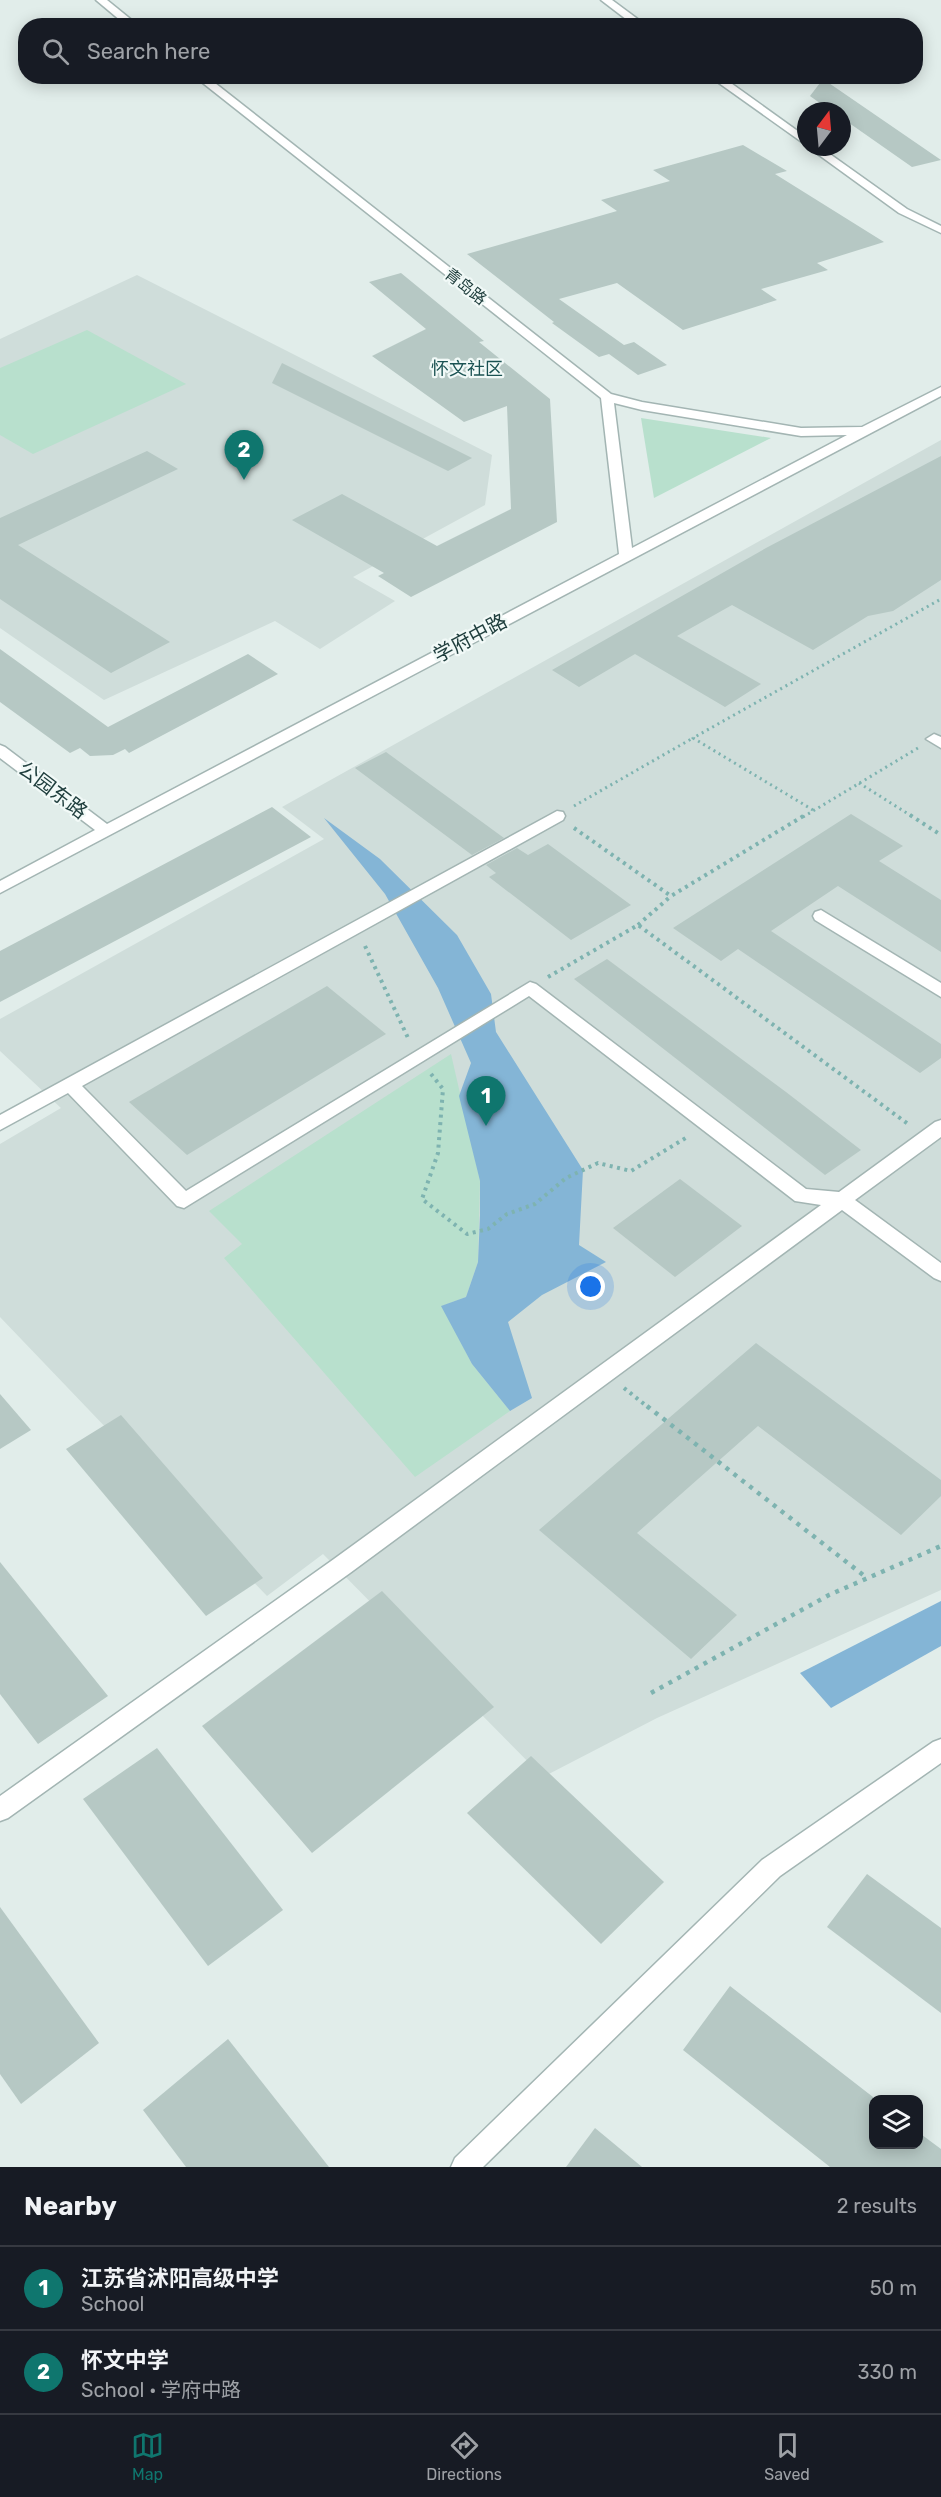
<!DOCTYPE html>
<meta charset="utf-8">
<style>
:root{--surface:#171b24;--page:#242831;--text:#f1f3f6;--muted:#9ea1a6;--line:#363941;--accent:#0f766e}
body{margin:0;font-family:Rubik,"Noto Sans SC",sans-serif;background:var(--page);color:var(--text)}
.controls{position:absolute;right:18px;bottom:18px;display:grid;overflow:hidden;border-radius:12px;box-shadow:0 3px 15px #0003}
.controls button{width:54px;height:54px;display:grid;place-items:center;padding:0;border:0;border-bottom:2px solid var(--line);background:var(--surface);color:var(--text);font:30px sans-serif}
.compass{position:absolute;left:797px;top:102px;width:54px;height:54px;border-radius:50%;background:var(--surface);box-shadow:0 3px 15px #0003;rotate:16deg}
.you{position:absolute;left:591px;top:1287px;width:21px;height:21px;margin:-15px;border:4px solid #fff;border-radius:50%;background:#1a73e8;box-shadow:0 0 0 9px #1a73e833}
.badge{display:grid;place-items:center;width:39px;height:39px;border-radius:50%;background:var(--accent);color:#fff;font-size:20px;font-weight:700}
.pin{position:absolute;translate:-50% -50px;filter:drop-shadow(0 2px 3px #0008)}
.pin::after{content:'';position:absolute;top:32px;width:21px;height:18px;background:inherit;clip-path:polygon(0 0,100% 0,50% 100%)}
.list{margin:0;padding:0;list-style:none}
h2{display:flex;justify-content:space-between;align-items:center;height:78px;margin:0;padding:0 24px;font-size:26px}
h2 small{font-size:20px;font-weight:400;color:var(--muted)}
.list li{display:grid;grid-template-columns:39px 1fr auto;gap:18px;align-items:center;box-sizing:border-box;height:84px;padding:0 24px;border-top:2px solid var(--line)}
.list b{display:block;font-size:22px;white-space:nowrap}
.list p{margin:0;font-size:20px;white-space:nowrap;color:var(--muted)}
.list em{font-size:20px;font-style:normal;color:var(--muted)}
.icon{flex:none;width:33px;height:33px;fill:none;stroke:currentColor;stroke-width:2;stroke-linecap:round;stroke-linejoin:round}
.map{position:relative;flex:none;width:941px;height:2167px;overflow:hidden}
.search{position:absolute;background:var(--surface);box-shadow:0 3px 15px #0003;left:18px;right:18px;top:18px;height:66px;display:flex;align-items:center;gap:15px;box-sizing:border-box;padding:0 21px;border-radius:24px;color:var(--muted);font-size:22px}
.sheet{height:246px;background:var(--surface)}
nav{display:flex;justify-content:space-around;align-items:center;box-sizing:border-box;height:84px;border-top:2px solid var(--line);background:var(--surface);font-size:16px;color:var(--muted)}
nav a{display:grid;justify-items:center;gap:3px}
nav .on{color:var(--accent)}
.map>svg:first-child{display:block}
.built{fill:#cfddda}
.green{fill:#b8e0cd}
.water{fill:#84b5d6}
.building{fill:#b6c8c4}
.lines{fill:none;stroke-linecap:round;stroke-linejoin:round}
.minor-casing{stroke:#a3b5b3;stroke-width:3}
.path-far2{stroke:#7eb3b0;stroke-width:3;stroke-dasharray:2 4;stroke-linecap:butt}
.path-far1{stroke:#7eb3b0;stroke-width:4;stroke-dasharray:3 4.5;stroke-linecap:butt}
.path{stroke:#7eb3b0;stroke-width:4.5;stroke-dasharray:4 6;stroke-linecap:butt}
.minor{fill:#fff;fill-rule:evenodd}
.labels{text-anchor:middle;stroke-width:4.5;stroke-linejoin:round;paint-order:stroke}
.far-street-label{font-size:16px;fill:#203f3e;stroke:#f1f9f7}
.far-neighbourhood-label{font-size:18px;fill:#1a5252;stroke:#f1f9f7}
.street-label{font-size:20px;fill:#203f3e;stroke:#f1f9f7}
</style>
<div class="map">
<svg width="941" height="2167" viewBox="0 0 941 2167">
<rect width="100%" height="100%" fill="#e1edea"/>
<g class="built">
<path d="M137,275L492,455L485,505L353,577L395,601L320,649L275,621L104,700L0,628V339Z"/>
<path d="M941,440V1590L657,1718L543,1777L323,1554L267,1596L0,1317V1144L61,1108L0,1051V1019L324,839L282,807Z"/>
</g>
<g class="green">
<path d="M87,330L186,384L33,454L0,435V368Z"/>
<path d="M641,418L771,438L654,498Z"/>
<path d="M451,1054L480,1181L478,1262L466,1297L442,1306L472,1364L510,1411L415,1477L224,1258L242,1244L209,1211Z"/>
</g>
<g class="water">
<path d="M324,818L380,859L457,935L491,994L496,1032L583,1170L579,1245L606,1262L542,1295L508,1322L532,1398L510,1411L472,1364L441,1306L466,1297L478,1262L480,1215V1181L459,1096L471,1063L438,988L385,894Z"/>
<path d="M941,1601V1646L831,1708L800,1673Z"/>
</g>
<g class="building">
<path d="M823,79L941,160L912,167L842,118V111H831L810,96Z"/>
<path d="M743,145L787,171L775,174L884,242L817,263L828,270L761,289L777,300L683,330L617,283L559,299L624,345L634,342L667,365L638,375L609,354L599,357L552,323L554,322L467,254L617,211L601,200L670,181L653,170Z"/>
<path d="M401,273L484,341L479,342L550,399L557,522L411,597L378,576L384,573L292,520L342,494L437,546L511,509L507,406L464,422L372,356L426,329L369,282Z"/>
<path d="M282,363L472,458L448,471L272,383Z"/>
<path d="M147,451L178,469L18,545L170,642L111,673L0,599V518Z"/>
<path d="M941,456V580L893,611L868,616L813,650L732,605L677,636L761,684L725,707L635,654L579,687L552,670L766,548Z"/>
<path d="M0,649L108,727L248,654L278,674L129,753L125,749L113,755L90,756L80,748L70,753L0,702Z"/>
<path d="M386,752L504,838L472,855L355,768Z"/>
<path d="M272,807L311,837L0,1002V951Z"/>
<path d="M851,814L903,846L879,861L941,900V952L838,886L771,931L941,1044V1058L920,1073L738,949L721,961L673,928Z"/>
<path d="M548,844L631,905L571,940L489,877L496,873L486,865L517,848L528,855Z"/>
<path d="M607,959L786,1092L861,1150L825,1175L574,979Z"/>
<path d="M327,986L386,1034L187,1155L129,1102Z"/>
<path d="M680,1179L742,1226L675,1277L613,1228Z"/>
<path d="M756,1343L941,1480V1496L901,1535L758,1426L637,1533L737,1615L691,1659L539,1530Z"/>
<path d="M0,1394L31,1430L0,1449Z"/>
<path d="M121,1415L263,1578L206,1616L66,1449Z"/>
<path d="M0,1562L108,1696L38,1744L0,1694Z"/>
<path d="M382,1591L494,1707L312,1853L202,1726Z"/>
<path d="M157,1748L283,1910L208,1966L83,1799Z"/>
<path d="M531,1756L664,1882L601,1944L467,1813Z"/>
<path d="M867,1874L941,1928V2013L827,1927Z"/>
<path d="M0,1907L99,2043L21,2104L0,2074Z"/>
<path d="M730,1986L873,2097V2145H918V2132L941,2149V2167H830L683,2050Z"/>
<path d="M228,2039L329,2167H186L143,2110Z"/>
<path d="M595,2128L642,2167H566Z"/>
</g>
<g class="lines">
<g class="minor-casing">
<g id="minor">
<path d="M96,0H107L139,26H127Z"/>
<path d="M601,0H612L647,26H635Z"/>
<path d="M194,76H206L611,394L642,402L801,428L862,427L941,387V396L0,893V881L95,830L0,758V745L5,747L107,824L619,554L601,398ZM614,403L642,410L801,436L847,435L632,548Z"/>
<path d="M709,76H721L806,137V145Z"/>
<path d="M808,147H820L907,209L941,226V233L899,213Z"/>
<path d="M934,734L941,737V748L926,739Z"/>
<path d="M557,811L563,812L565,816L563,820L82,1086L186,1191L530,982L536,984L806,1189L839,1192L935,1122L941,1120V1137L855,1200L941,1263V1281L934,1278L842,1210L350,1573L8,1818L0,1821V1796L334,1559L821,1205L795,1201L529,996L184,1208L177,1206L68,1093L0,1130V1115Z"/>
<path d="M821,910L941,983V997L815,920L813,916L815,912Z"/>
<path d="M941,1739V1763L780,1876L483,2167H451L455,2158L762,1860L933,1742Z"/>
</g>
</g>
<g class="path-far2">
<path d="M859,783L913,817"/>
<path d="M574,806L693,738"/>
<path d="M813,810L693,738L941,599"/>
<path d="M803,817L918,748"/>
</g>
<g class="path-far1">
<path d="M910,815L941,835"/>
<path d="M574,828L671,896L805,815"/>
<path d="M638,925L671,896"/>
<path d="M365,946L409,1040"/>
<path d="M548,977L638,925L908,1124"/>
<path d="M431,1074L443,1089L438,1153L422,1199L467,1234L488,1229L507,1214L535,1204L566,1178L598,1163L631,1171L689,1136"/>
<path d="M624,1388L649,1408"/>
</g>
<g class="path">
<path d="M647,1406L867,1578"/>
<path d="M651,1693L829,1595L941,1546"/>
</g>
<use href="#minor" class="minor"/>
</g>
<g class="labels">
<g class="far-street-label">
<text transform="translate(466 286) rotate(38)" y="6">青岛路</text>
</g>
<g class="far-neighbourhood-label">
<text x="467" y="375">怀文社区</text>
</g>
<g class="street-label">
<text transform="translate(470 638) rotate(-28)" y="7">学府中路</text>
<text transform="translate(53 790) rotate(37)" y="7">公园东路</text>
</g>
</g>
</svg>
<div class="controls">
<button><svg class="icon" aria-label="layers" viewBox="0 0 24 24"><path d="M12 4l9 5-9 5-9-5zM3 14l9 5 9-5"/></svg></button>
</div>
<svg class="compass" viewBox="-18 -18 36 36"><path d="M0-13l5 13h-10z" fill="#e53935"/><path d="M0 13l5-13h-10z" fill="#9ea1a6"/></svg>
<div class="you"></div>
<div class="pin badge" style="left:486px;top:1126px">1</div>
<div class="pin badge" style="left:244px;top:480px">2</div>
<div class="search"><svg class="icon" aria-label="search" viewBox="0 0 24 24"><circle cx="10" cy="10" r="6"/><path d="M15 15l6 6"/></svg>Search here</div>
</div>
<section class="sheet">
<h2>Nearby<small>2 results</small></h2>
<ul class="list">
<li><span class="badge">1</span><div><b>江苏省沭阳高级中学</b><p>School</p></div><em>50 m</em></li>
<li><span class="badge">2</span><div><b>怀文中学</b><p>School · 学府中路</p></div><em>330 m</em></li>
</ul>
</section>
<nav>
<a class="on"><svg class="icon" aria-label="map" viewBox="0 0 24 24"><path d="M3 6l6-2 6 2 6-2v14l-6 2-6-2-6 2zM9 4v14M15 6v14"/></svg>Map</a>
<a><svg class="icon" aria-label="directions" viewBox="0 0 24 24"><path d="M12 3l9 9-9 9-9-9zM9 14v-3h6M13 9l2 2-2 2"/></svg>Directions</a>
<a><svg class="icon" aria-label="saved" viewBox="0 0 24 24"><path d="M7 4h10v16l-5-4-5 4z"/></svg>Saved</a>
</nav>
